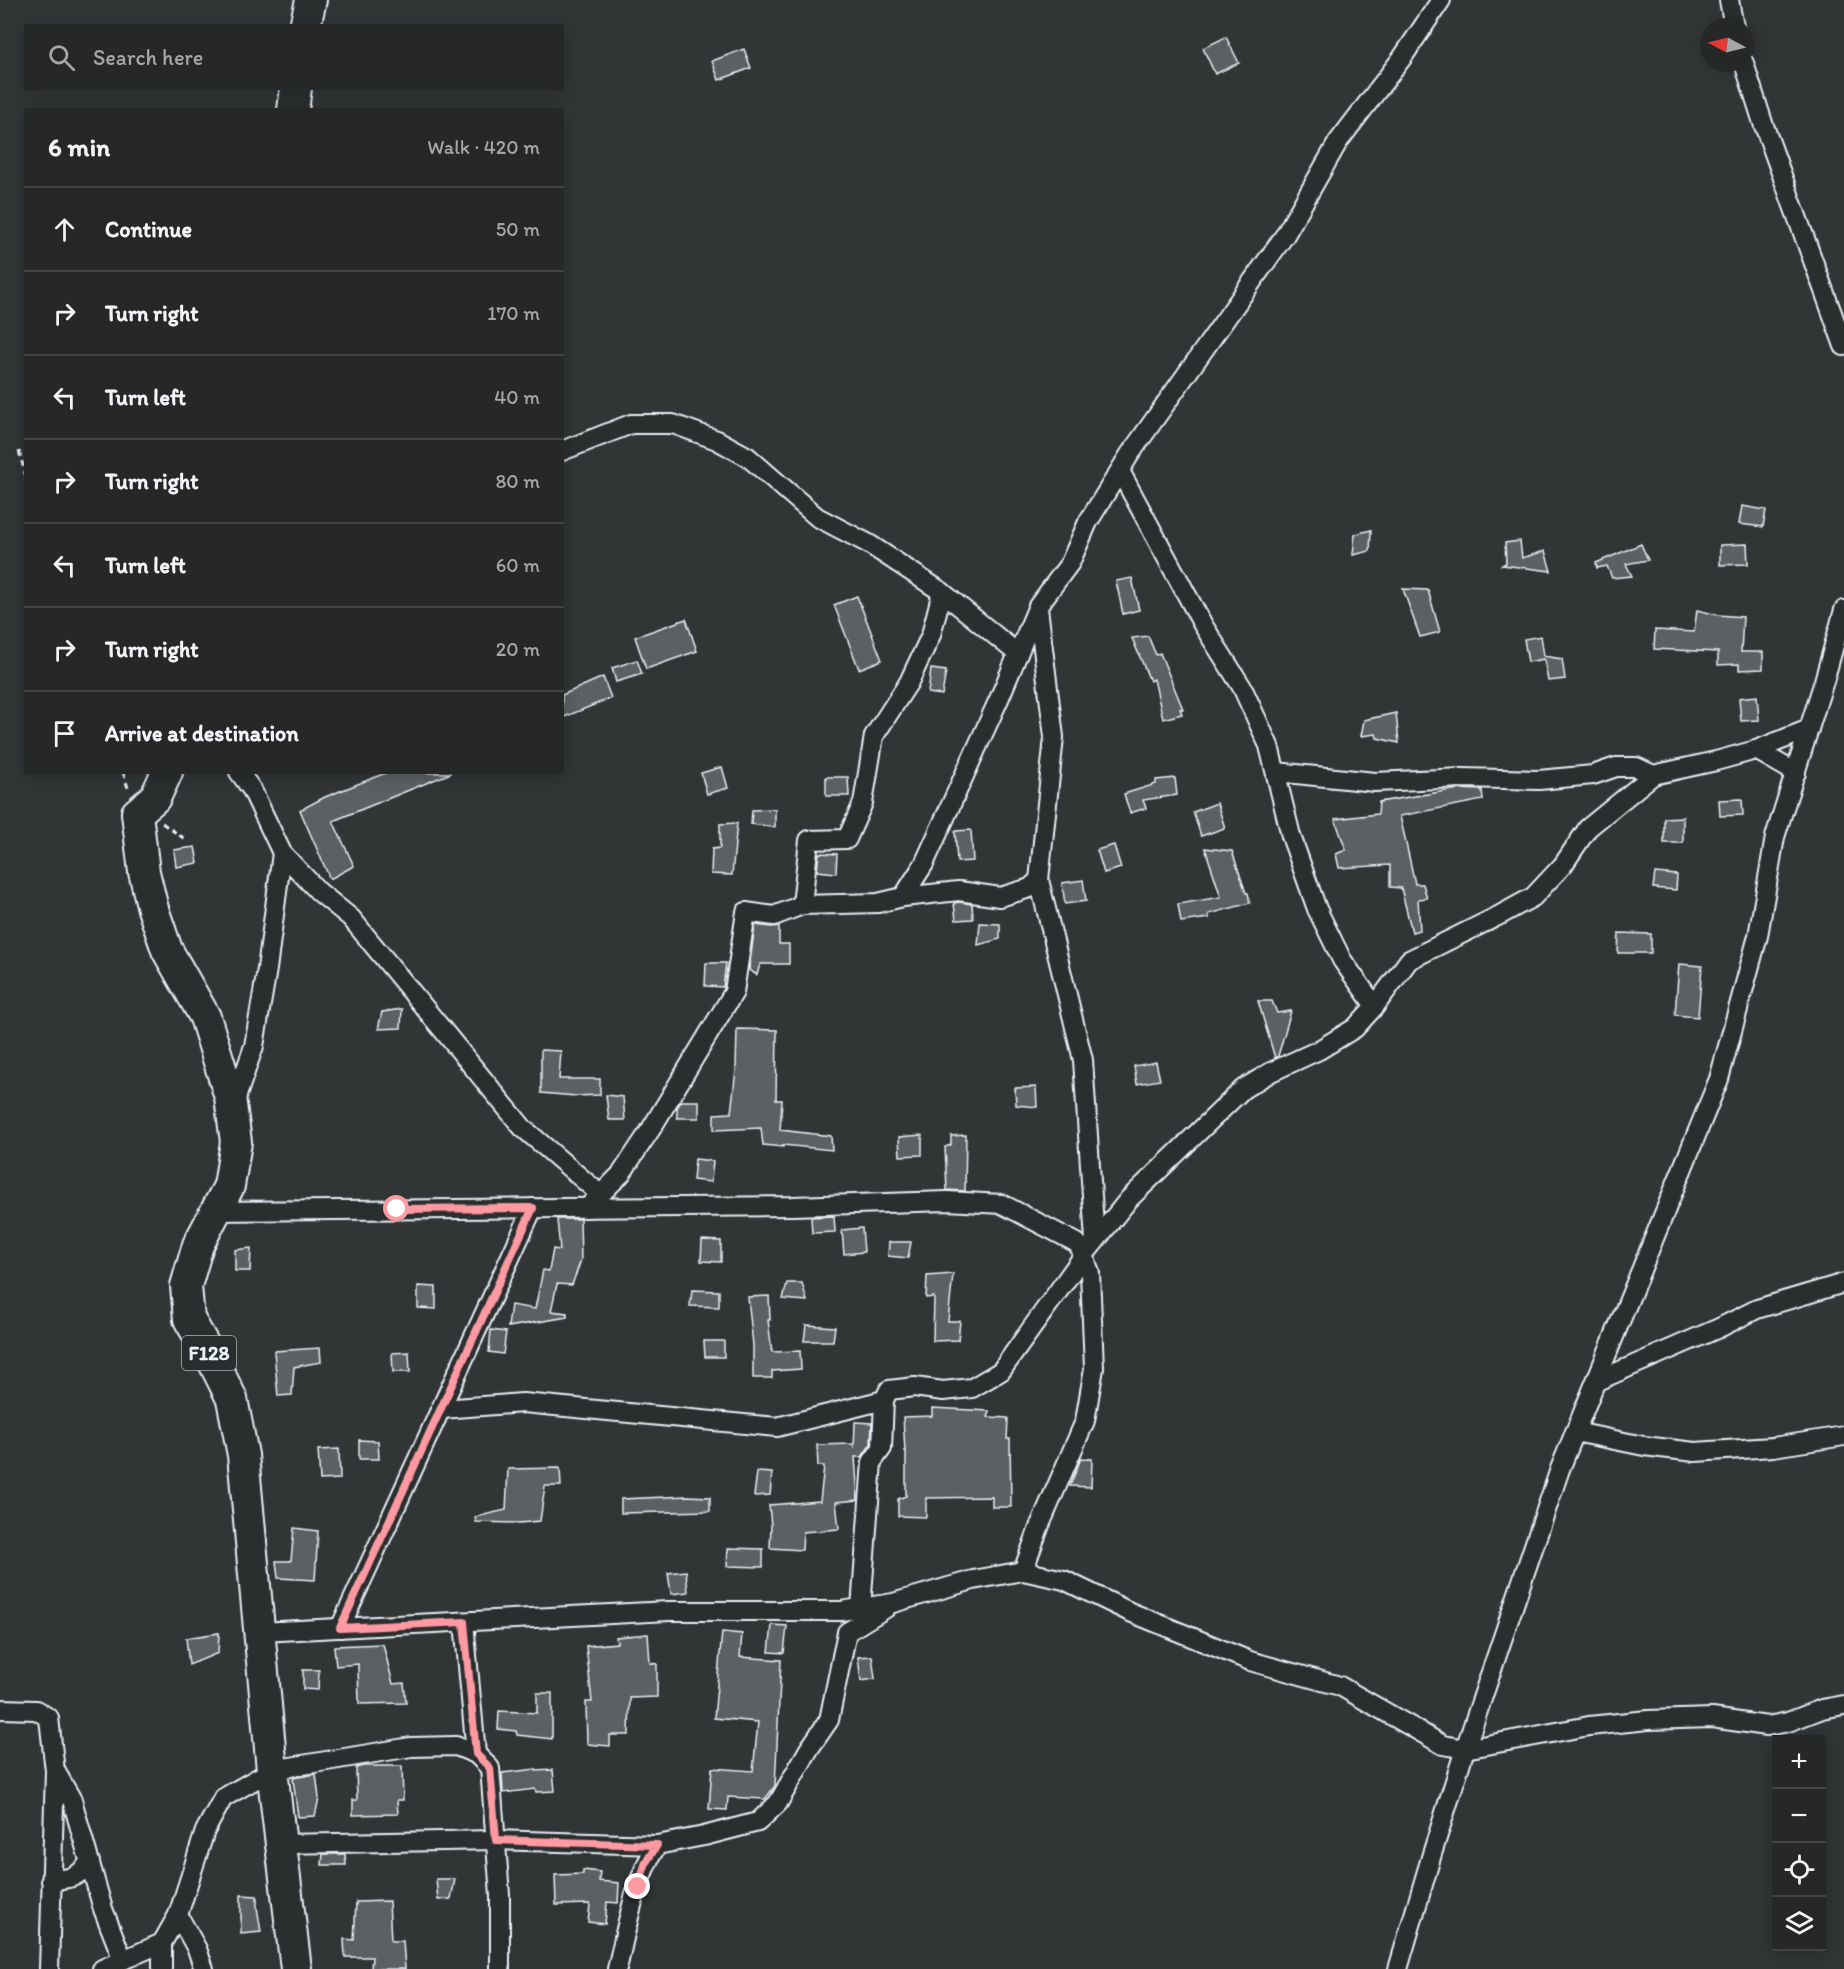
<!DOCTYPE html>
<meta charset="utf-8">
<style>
:root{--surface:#262828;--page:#323434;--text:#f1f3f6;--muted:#a4a6a8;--line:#424445}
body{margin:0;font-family:Itim,sans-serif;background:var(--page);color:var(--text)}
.controls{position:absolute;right:18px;bottom:18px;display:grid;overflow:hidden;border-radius:0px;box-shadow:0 3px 15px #0003}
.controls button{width:54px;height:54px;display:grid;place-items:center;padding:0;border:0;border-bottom:2px solid var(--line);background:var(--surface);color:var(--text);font:30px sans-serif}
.compass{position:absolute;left:1700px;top:18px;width:54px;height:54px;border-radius:50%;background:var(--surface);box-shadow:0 3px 15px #0003;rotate:277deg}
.stop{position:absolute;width:18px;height:18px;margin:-14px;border:4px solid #ff9aa2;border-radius:50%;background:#fff}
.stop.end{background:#ff9aa2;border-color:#fff;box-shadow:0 2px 6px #0008}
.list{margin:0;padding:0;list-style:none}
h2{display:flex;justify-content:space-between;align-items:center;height:78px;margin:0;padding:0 24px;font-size:26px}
h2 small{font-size:20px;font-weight:400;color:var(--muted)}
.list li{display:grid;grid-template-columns:39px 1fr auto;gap:18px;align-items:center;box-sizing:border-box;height:84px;padding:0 24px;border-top:2px solid var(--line)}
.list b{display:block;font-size:22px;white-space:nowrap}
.list em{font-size:20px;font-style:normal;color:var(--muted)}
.icon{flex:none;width:33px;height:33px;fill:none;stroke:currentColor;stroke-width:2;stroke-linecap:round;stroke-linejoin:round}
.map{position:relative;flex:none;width:1844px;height:1969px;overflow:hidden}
.search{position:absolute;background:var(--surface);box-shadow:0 3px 15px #0003;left:24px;top:24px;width:540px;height:66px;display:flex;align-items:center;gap:15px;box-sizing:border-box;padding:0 21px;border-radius:0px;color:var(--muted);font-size:22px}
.panel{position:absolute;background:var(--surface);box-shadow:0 3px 15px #0003;left:24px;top:108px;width:540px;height:666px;border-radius:0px}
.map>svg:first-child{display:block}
.building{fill:#5c6063;stroke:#e8f1f8;stroke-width:1.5}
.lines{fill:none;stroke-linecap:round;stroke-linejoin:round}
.street-casing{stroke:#e8f1f8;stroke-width:22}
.primary-casing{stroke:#e8f1f8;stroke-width:34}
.path{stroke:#e8f1f8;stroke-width:3;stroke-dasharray:6 4.5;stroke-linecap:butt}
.street{stroke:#2a2d2e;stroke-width:18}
.primary{stroke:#2a2d2e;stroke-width:30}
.route{stroke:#ff9aa2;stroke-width:8}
.labels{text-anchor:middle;stroke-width:5;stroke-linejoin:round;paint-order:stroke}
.shield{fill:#2a2d2e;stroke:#afb6bb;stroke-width:1.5}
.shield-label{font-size:20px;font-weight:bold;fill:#e8f1f8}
</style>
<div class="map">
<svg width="1844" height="1969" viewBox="0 0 1844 1969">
<rect width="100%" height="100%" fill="#323536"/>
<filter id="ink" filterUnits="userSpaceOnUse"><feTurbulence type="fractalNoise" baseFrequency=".0167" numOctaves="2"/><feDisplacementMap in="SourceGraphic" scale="12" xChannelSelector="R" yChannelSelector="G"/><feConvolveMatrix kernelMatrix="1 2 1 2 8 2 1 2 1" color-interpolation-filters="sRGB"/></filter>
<g filter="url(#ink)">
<g class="building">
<path d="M1226,37L1239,63L1215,74L1203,48Z"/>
<path d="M744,49L751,68L719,80L712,61Z"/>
<path d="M1742,506L1766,510L1763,527L1739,524Z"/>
<path d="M1371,530L1370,551L1353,555L1355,534Z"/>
<path d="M1520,541L1522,558L1545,551L1551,571L1502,565L1506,563L1505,543Z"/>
<path d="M1641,544L1648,560L1626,564L1632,576L1612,578L1607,566L1597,568L1596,563Z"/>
<path d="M1747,544L1748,564L1720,565V545Z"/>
<path d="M1132,578L1139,610L1123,614L1116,581Z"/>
<path d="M1403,589L1428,590L1440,632L1420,637Z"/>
<path d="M857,596L882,660L859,669L834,605Z"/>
<path d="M1697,610L1718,615L1743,617L1741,652H1763V669L1739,670V664L1718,665V652L1654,649L1655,630L1694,632Z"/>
<path d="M686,619L697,651L646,669L635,637Z"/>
<path d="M1148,636L1156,655L1160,653L1183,709H1180L1182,714L1163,719L1154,679L1150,681L1132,638Z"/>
<path d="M1541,636L1544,656L1562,659L1565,679L1548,681L1544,659L1528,662L1524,639Z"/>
<path d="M637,660L642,674L616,682L612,668Z"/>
<path d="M931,669L946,671L942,695L928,693Z"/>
<path d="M603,677L611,698L562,718V695Z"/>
<path d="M1757,696L1759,720L1741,721L1739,698Z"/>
<path d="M1396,713L1399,743L1377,738L1376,734L1361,736L1364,720Z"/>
<path d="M722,767L728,788L707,794L701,773Z"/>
<path d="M388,772L451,773L333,821L354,866L330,879L300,810L325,797Z"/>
<path d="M826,777H848L849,796H826Z"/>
<path d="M1175,778L1177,795L1143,800L1146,808L1130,813L1124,794L1156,784V780Z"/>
<path d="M1458,789L1482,790L1483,800L1400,816L1415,884H1423L1427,898L1418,899L1420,930L1412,932L1401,888L1390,887V865L1339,868L1336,854L1346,850L1335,819L1378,814L1379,802Z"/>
<path d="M1742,799L1743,815L1720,816L1719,800Z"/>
<path d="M1217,803L1225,828L1201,836L1193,812Z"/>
<path d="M775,809V827L751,824L752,810Z"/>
<path d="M1683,817V843H1664V818Z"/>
<path d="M737,823L732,875L711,874L712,849L720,848V824Z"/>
<path d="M971,830L973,861L957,862L955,831Z"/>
<path d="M1114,845L1121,868L1104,873L1097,850Z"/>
<path d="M195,847L198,863L176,867L174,850Z"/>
<path d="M1205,848L1232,851L1246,893H1248L1250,903L1209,914V918L1181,922L1178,904L1221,897Z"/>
<path d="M819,853L837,854L836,873L817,871Z"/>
<path d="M1655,873L1677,875L1676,890L1653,888Z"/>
<path d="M1083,880L1086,901L1065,904L1062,883Z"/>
<path d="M959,902L972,904L973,919L956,920L954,903Z"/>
<path d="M980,923L1000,924V939L978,945Z"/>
<path d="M755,925L772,927L779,926V944H789V964H760L757,975L749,970Z"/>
<path d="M1619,933L1651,934V953H1618Z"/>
<path d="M706,963H726L723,987L705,986Z"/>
<path d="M1679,964L1702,966L1698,1017L1675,1015Z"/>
<path d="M1258,1001H1272L1277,1013L1291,1011L1278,1056L1275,1058Z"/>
<path d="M402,1009L401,1028L378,1029L382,1012Z"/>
<path d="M737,1029L777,1030L776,1100H782L780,1130L831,1136L832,1150L783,1145V1147L763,1145L761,1128L714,1130V1114L731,1113L736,1069Z"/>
<path d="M541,1050L561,1051L559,1079H600V1095L576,1096L541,1093Z"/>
<path d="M1156,1062L1160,1080L1137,1084L1134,1066Z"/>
<path d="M1036,1087L1037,1107L1016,1105L1015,1088Z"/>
<path d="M606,1095L623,1097L625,1120H609Z"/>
<path d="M681,1101H699V1118H677V1108Z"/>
<path d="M922,1135V1155L900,1156L899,1137Z"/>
<path d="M966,1135L965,1191L947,1190L945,1147L951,1145V1136Z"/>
<path d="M695,1159L713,1161L711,1182L693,1180Z"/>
<path d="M834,1216L835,1232L812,1233L811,1217Z"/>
<path d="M557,1219H580L581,1260L572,1285L557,1284L551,1311L567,1313V1317L508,1327L511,1305L535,1309L543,1270L549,1271L553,1249L560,1250Z"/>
<path d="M862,1228L864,1252L844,1254L842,1230Z"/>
<path d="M702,1240L721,1241V1262L701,1261Z"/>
<path d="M889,1242H911L908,1258L888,1256Z"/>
<path d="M251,1248L250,1271H235V1250Z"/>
<path d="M953,1274L948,1321H960L958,1340L933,1341L934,1297L926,1298L927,1276Z"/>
<path d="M787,1283H802L807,1301L783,1299Z"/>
<path d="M418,1286L436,1287V1309L418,1308Z"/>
<path d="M692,1290L719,1291V1307L690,1306Z"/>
<path d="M769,1296L770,1320H768L772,1352L800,1351L801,1369L772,1371V1378H753V1345L748,1297Z"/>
<path d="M806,1325L835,1327L833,1341H804Z"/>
<path d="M491,1330L506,1332L503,1354L489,1352Z"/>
<path d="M704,1341H724V1357H705Z"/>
<path d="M320,1348L321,1362L294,1367L292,1395L278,1396L274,1351Z"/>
<path d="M409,1352L410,1372H393L392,1353Z"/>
<path d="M932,1408L989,1411L988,1417L1008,1418L1007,1439H1010L1011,1507H992V1497L926,1498V1517L898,1516V1499L906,1496V1451H905L903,1417L932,1416Z"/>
<path d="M855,1422L872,1423L871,1444L862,1457H855L858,1500L836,1502L839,1529L803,1532L802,1550L770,1548L771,1526L769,1505L820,1501L824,1466H818L817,1445L854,1444V1448Z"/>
<path d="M359,1440L378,1441L379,1459H359Z"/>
<path d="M339,1449L340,1479L320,1480L318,1450Z"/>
<path d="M1081,1458L1092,1459L1091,1487L1070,1486Z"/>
<path d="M560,1468L561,1486H545L540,1521L519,1523L476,1522L475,1517L506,1510L508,1469Z"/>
<path d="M757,1472L772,1473L770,1495L754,1496Z"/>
<path d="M687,1496L710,1497V1511L621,1513V1499Z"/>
<path d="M294,1528L318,1531L315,1580L278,1578L276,1561H291Z"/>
<path d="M728,1548L763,1549V1567L727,1566Z"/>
<path d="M686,1571L688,1592L671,1594L668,1573Z"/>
<path d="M772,1625L787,1626L784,1653L769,1652Z"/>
<path d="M722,1632L742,1634L740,1657L781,1660L775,1786L765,1799L728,1797L727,1810L709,1809L712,1768L753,1771L758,1722L714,1718Z"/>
<path d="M219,1633L218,1653L189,1665L186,1638Z"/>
<path d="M648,1634L650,1663L657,1664V1697L630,1698L629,1735H610V1746L587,1744L586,1702H592L586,1646L617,1643L616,1637Z"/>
<path d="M383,1644L393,1684L404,1683L406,1703L359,1704L358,1664L336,1666L334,1646Z"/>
<path d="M872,1656L875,1679L861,1681L858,1657Z"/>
<path d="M303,1670H319L318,1690L303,1689Z"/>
<path d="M537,1693H552V1739L517,1735L516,1731L498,1729L499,1711L537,1713Z"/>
<path d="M363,1766H402L403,1800H397L398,1814L353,1815V1800H357L356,1768Z"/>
<path d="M536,1769V1771L553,1770L555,1791L536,1792L535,1789L503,1793L502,1773Z"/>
<path d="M316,1774L319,1798L315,1816L298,1817L293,1778Z"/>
<path d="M323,1854H345L346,1865H322Z"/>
<path d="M583,1870L600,1872L599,1881L619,1883L618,1903L607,1902L605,1924L588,1922L590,1904L556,1905L555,1875L583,1874Z"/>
<path d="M436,1879H455L451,1899L438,1900Z"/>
<path d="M241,1895L257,1896V1907L261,1932L241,1934Z"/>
<path d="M389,1901L391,1941H403L405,1969H371L372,1957H345L344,1939L354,1940L356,1902Z"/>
</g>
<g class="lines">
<g class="street-casing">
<g id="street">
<path d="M1729,0L1734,27"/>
<path d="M1744,63L1763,123L1844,346"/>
<path d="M562,451L631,424H673L717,440L748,457L817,517L869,544L942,592L1018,654"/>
<path d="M1120,471L1203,625L1242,687L1269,746L1291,836L1317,909L1342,960L1375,1006"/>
<path d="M1038,608L1054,737L1039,880L1083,1060L1095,1241"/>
<path d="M1756,750L1796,773"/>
<path d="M239,772L252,790L282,853L319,892L351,918L523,1128L601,1195"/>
<path d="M1276,772L1375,782L1462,778L1539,780L1593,775L1616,767H1636L1653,775"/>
<path d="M903,897L924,864L999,699L1038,606L1070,563L1088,522L1130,454L1285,235L1338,142L1402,58L1441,0"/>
<path d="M802,905L809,840L847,839L863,803L874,736L909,682L931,635L942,592"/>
<path d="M234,1104L254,1046L267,969L282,853"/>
<path d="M587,1208L621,1174L651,1129L734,992L746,912L774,916L802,905L878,903L903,897L959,891L1000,897L1030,888L1039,880"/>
<path d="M216,1211L793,1206L947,1201L1002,1204L1077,1243L1084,1255L1090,1273L1094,1368L1085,1421L1040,1525L1023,1571"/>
<path d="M1597,1381L1719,1328L1757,1309L1844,1283"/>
<path d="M441,1409L523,1403L777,1427L884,1400L889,1390L915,1387L943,1391L972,1388L1001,1371L1084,1255L1129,1199L1243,1089L1271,1072L1319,1050L1355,1028L1375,1006L1409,960L1500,915L1533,897L1563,865L1588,828L1653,775L1716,761L1756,750L1809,729"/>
<path d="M1575,1432L1644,1446L1695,1452L1773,1447L1844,1436"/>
<path d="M861,1608L872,1462L882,1448L884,1400"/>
<path d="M464,1622L476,1754"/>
<path d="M340,1628L533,1208"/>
<path d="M260,1632L669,1611H841L893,1603L973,1580L1023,1571L1064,1580L1130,1612L1250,1661L1340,1686L1443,1745L1465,1749L1589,1726L1648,1720L1712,1718L1767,1726L1788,1722L1822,1709L1844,1705"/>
<path d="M0,1709L36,1710L49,1718L55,1771L49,1969"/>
<path d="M56,1772L72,1800L103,1909L123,1960"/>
<path d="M281,1844L496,1840L657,1845"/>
<path d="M51,1880C71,1879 77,1878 90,1862"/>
<path d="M178,1915L197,1949L204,1969"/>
<path d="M102,1969L162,1943"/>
<path d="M162,1969V1943L178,1915L205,1831L223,1798L272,1770L411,1747L456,1746L476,1754L490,1768L500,1895V1969"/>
<path d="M617,1969C627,1927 634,1881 657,1845L704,1836L758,1822L778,1803L809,1749L829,1720L847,1632L886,1608"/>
<path d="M1398,1969L1432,1854L1465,1749L1560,1469L1719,1079L1758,936L1775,837L1824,681L1844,610"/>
</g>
</g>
<g class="primary-casing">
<g id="primary">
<path d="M305,26L311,0"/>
<path d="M293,110L296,88"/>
<path d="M167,772L155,798L137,813L144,872L153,909L167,950L205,1017L230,1097L236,1142L229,1186L198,1245L186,1286L189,1319L212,1359L232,1399L243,1455L272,1770L296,1969"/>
</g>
</g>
<g class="path">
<path d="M19,451L26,477"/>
<path d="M123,772L129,791"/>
<path d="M162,823L185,839"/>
</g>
<use href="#street" class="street"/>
<use href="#primary" class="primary"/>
</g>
</g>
<g class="lines" filter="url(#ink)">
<path class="route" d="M397,1209L533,1208L340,1628L464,1622L476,1754L490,1768L496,1840L657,1845L646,1862L638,1887"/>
</g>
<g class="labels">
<rect class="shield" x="182" y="1336" width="54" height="34" rx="4.5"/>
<g class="shield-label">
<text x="209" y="1360">F128</text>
</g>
</g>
</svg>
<div class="controls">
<button>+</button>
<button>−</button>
<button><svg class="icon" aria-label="locate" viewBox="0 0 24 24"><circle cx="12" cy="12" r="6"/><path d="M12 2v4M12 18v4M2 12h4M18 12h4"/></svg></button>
<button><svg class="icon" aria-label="layers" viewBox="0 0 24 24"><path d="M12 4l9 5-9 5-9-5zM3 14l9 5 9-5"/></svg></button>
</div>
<svg class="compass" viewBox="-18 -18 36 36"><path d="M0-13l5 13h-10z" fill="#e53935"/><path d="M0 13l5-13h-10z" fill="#a4a6a8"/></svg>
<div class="stop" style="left:397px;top:1209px"></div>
<div class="stop end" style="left:638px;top:1887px"></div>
<div class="search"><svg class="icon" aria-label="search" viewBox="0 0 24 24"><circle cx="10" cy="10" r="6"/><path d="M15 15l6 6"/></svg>Search here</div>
<section class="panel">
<h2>6 min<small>Walk · 420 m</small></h2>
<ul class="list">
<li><svg class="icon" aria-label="ahead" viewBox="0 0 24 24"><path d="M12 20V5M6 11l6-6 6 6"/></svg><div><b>Continue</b></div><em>50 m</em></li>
<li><svg class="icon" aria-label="right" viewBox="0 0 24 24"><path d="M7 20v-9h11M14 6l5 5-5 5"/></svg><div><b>Turn right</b></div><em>170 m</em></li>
<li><svg class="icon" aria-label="left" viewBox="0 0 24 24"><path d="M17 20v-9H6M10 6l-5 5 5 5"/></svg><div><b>Turn left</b></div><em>40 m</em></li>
<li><svg class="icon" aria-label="right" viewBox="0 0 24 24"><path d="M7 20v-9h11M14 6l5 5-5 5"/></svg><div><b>Turn right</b></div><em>80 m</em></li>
<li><svg class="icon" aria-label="left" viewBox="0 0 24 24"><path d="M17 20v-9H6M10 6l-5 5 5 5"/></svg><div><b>Turn left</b></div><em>60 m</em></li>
<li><svg class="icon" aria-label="right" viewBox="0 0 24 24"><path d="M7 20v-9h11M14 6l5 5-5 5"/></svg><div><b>Turn right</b></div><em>20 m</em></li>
<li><svg class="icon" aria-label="arrive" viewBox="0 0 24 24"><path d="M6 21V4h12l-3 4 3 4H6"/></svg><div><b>Arrive at destination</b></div></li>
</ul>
</section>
</div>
